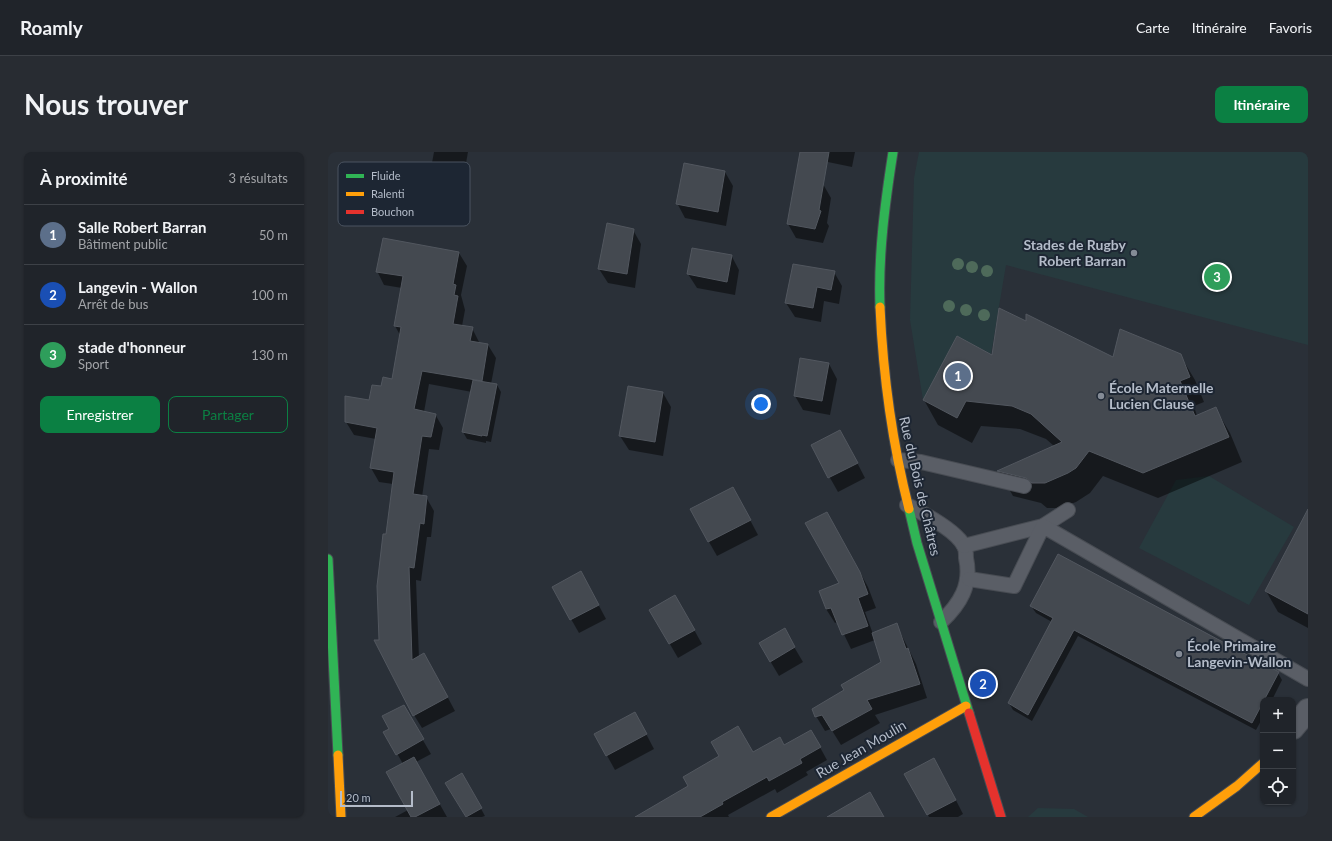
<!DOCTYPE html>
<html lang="fr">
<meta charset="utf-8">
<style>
:root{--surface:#20242a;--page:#282c32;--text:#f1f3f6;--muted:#a2a4a8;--line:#3d4147;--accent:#0b8043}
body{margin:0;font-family:Lato,sans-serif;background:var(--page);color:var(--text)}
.controls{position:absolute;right:12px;bottom:12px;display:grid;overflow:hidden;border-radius:8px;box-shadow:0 1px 3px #0004}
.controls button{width:36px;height:36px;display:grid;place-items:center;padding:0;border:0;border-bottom:1px solid var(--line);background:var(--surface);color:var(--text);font:20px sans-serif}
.scale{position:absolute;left:12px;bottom:10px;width:73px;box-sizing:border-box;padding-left:4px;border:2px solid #b4bcc9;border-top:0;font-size:11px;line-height:14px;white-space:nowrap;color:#b4bcc9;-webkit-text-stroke:3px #1d2633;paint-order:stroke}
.you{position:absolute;left:433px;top:252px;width:14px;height:14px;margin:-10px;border:3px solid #fff;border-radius:50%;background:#1a73e8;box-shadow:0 0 0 6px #1a73e833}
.badge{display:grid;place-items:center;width:26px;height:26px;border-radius:50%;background:var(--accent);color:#fff;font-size:13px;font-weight:700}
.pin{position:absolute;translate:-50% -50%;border:2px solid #fff;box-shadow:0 1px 4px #0006}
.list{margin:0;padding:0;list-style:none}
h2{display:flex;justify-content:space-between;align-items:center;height:52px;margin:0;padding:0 16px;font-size:17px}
h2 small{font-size:13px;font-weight:400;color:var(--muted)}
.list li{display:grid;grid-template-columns:26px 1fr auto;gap:12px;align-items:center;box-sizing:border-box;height:60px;padding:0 16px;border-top:1px solid var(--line)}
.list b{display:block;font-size:15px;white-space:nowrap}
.list p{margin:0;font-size:13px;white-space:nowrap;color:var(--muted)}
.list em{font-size:13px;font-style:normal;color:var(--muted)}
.actions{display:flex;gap:8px;padding:12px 16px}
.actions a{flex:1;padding:9px 0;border:1px solid var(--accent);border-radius:8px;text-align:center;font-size:14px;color:var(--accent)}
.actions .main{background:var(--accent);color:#fff}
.icon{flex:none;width:22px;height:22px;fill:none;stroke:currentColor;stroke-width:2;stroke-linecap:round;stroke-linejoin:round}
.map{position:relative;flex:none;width:980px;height:665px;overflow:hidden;border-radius:8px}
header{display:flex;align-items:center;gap:24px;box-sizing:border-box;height:56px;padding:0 20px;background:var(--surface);border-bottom:1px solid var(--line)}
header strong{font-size:19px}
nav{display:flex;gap:22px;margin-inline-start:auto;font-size:14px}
.intro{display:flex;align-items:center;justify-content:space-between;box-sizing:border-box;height:96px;padding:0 24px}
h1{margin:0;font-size:28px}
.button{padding:10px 18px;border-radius:8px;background:var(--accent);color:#fff;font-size:14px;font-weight:700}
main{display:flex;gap:24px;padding:0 24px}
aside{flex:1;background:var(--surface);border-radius:8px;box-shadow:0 1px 3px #0004}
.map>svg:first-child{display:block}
.green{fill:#273a3e}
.shadow{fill:#0007}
.building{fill:#444950;stroke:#52575f}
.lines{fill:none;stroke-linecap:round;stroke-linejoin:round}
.lane-casing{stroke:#484c53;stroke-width:16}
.street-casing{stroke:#484c53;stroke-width:24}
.fast-casing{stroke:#484c53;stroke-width:11}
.slow-casing{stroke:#484c53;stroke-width:11}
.jam-casing{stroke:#484c53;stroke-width:11}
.lane{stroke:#5a5e66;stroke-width:14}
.street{stroke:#5a5e66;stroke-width:22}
.fast{stroke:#30b455;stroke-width:9}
.slow{stroke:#ff9f0a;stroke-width:9}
.jam{stroke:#e5322d;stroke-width:9}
.tree{fill:#4e6a5a}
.poi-dot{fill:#848b96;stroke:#1d2633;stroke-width:1.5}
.labels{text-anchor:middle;stroke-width:4;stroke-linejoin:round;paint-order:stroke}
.poi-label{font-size:14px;font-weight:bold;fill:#b4bcc9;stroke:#1d2633;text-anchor:start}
.street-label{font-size:14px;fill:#b4bcc9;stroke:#1d2633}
.key{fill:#1d2633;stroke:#4a5360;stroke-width:1}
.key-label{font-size:11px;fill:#b4bcc9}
</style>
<header>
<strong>Roamly</strong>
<nav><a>Carte</a><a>Itinéraire</a><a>Favoris</a></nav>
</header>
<div class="intro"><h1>Nous trouver</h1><a class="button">Itinéraire</a></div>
<main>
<aside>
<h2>À proximité<small>3 résultats</small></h2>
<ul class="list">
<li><span class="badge" style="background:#5c6f8a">1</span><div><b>Salle Robert Barran</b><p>Bâtiment public</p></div><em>50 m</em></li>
<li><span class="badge" style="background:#1a4fb4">2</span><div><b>Langevin - Wallon</b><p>Arrêt de bus</p></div><em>100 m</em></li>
<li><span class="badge" style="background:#2e9e5b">3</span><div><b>stade d'honneur</b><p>Sport</p></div><em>130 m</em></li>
</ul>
<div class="actions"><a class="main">Enregistrer</a><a>Partager</a></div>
</aside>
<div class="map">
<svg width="980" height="665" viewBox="0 0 980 665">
<rect width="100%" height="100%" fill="#2a3038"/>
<g class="green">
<path d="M591,0H980V193L678,113L663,202L629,184L595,248L582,168L586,26Z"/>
<path d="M881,324L966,375L921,453L811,396L848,328Z"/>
<path d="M710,656L746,657L760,665H700Z"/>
</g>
<g class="shadow">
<path d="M106,0H140L133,39L110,35L102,21Z"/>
<path d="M490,0H527L524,15L495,9Z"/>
<path d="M397,20L405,34L398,74L357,66L349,51Z"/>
<path d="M495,32L503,46L499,71L501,74L495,91L468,86L460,72Z"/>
<path d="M305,78L313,92L307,136L280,131L271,117Z"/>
<path d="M131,101L139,114L133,143L137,158L134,174L144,176L152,192L160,193L168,206L163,232L169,233L173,240L163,290L158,289V291L139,287L135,280L144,240L101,232L96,260L107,262L115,276L111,298L101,297L94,345H98L106,359L103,385H99L93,429L88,428L91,506L104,516L127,559L94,576L86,563L59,384L65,332L51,330L43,316L48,287L26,283L18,270L42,250L53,235L65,228L72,183L67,174L74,136L56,133L49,119Z"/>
<path d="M403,103L411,118L407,143L369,136L360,122Z"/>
<path d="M506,120L514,134L511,152L496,149L493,170L467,165L458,151Z"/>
<path d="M699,171L786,206L852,203L867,228L876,250L866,254L869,264L887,256L902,281L914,310L830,346L775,324L762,341L748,350L732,356H719L713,351L685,344L671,319L726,294L718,287L692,277L653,274L644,291L610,273L596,248L664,204Z"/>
<path d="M473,207L501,212L509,227L502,263L475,258L467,244Z"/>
<path d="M335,241L343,255L335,304L301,298L292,284Z"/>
<path d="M520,293L537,326L510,340L484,294Z"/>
<path d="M413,351L430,383L389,404L381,390Z"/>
<path d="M507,375L540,435L548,456L537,460L545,482L568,472L588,512L599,546L547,563L552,571L513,593L503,577L497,579L488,564L554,510L547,488L523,497L510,470L507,471L498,457L492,439L512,432Z"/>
<path d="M980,377V476L950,460L938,439Z"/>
<path d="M261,435L278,467L251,481L243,467Z"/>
<path d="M703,454L950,521L954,528L944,548H935V565L928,578L750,484L704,569L685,558L681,551L724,470L708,461Z"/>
<path d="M322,458H355L374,492L350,506Z"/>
<path d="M456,478L475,510L451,524L432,492Z"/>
<path d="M75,554L103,602L88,610L119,665H67L80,658L75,612L57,580L62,577Z"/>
<path d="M315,576L326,597L287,618L267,582Z"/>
<path d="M483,579L499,608L478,620L480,623L449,641L447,637L400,663L401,665H312L424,601L456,594Z"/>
<path d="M614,621L635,662L630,665H601L578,623Z"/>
<path d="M134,622L157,664L154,665H138L118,631Z"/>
</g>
<g class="building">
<path d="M472,0H501L491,58L493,59L487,77L459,72Z"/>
<path d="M356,11L397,19L390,60L348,52Z"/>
<path d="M279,71L306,77L299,122L270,117Z"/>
<path d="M55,86L131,100L125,132L128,133L126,143L130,144L125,172L145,175L142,189L160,192L154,229L94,219L86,257L108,262L103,285L94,284L85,342L99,344L96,372L92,371L86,416L81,415L84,508L96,501L120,545L85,564L46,488H51L49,434L55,382H58L66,320L42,316L49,276L17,270V244L41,248L44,233L53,234L55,225L64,227L73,175L66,174L75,124L48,120Z"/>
<path d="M364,96L404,103L399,130L359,122Z"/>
<path d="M465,112L507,119L503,138L489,135L485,156L457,151Z"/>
<path d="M671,156L698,169V162L785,205L792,177L853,202L862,225L852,229L867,264L888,255L901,285L815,321L761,299L748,316L740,321L717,331H704L698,326L669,319L734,290L703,262L684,254L638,249L629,266L595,248L629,184L664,203Z"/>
<path d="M472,206L501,211L494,249L466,244Z"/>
<path d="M145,228L169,232L159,284L154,283V284L134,280Z"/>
<path d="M300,234L335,240L327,290L291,284Z"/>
<path d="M512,278L530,311L500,326L483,293Z"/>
<path d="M405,335L423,368L380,390L362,357Z"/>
<path d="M980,357V462L937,439Z"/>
<path d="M499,360L532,420L540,442L530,446L540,474L514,483L503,456L498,457L491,439L511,431L477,371Z"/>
<path d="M730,402L951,520L924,571L746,478L700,563L680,551L725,466L702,454Z"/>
<path d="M253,419L271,453L242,468L224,435Z"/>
<path d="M347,443L367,478L341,492L321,458Z"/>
<path d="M569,471L578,497L580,496L592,532L539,548L544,557L504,579L494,563L487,565L484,557L516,538L513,533L553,510L544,481Z"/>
<path d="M457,476L467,495L442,510L431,491Z"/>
<path d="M76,553L96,587L68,603L55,580L61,577L54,564Z"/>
<path d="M307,560L319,582L278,604L266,582Z"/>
<path d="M410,574L425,600L452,585L456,593L483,578L493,595L472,607L474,611L441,629L439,625L394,650L395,652L372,665H307L360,634L355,625L391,604L383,590Z"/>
<path d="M86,605L112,652L87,665H83L58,620Z"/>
<path d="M606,606L628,648L599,663L576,622Z"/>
<path d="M134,621L154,656L138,665L117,631Z"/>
<path d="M542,640L556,665H499Z"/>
</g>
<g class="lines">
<g class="lane-casing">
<g id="lane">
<path d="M570,308L593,310L696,334"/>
<path d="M579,353C595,361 628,378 636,394C638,397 638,402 638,406C644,433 632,452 613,470"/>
<path d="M636,394L715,374L740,358"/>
<path d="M641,427L686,434L715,374L980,527"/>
</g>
</g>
<g class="street-casing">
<path id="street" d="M965,576L980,558"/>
</g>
<g class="fast-casing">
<g id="fast">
<path d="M552,155C550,103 557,51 565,0"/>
<path d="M581,357L589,391L641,561"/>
<path d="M0,407L10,603"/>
</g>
</g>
<g class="slow-casing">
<g id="slow">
<path d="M552,155C555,223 564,290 581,357"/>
<path d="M10,603L13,665"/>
<path d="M443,665L638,554"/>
<path d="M866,665L909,634L935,611"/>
</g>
</g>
<g class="jam-casing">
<path id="jam" d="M641,561L673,665"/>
</g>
<use href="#lane" class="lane"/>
<use href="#street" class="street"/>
<use href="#fast" class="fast"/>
<use href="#slow" class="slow"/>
<use href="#jam" class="jam"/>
</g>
<g class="tree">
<circle cx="630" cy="112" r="6"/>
<circle cx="644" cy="115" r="6"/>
<circle cx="659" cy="119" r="6"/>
<circle cx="621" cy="154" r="6"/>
<circle cx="638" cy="158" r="6"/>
<circle cx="656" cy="163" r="6"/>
</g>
<g class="poi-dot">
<circle cx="806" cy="101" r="4"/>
<circle cx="773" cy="244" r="4"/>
<circle cx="851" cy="502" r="4"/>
</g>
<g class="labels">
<g class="poi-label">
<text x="798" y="98" text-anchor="end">Stades de Rugby<tspan x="798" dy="16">Robert Barran</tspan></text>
<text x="781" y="241">École Maternelle<tspan x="781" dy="16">Lucien Clause</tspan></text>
<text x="859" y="499">École Primaire<tspan x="859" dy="16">Langevin-Wallon</tspan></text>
</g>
<g class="street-label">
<text transform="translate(592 334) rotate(77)" y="5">Rue du Bois de Châtres</text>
<text transform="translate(533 597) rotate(-30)" y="5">Rue Jean Moulin</text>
</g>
</g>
<rect x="10" y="10" width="132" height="64" rx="6" class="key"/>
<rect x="18" y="22" width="18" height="4" fill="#30b455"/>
<rect x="18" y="40" width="18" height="4" fill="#ff9f0a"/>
<rect x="18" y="58" width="18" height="4" fill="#e5322d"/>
<g class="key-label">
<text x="43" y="28">Fluide</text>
<text x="43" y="46">Ralenti</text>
<text x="43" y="64">Bouchon</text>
</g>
</svg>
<div class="controls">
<button>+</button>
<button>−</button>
<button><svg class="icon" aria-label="locate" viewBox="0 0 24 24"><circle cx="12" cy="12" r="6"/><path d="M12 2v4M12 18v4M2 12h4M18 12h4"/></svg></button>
</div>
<div class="scale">20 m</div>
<div class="you"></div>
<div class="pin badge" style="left:630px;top:224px;background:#5c6f8a">1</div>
<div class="pin badge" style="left:655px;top:532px;background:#1a4fb4">2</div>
<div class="pin badge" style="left:889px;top:125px;background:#2e9e5b">3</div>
</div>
</main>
